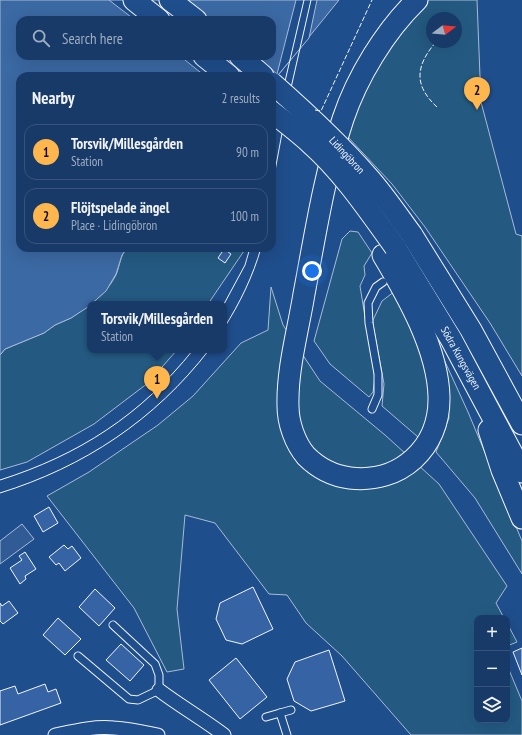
<!DOCTYPE html>
<meta charset="utf-8">
<style>
:root{--surface:#173a69;--page:#244571;--text:#f1f3f6;--muted:#9eadc0;--line:#36547d;--accent:#ffb74d}
body{margin:0;font-family:"PT Sans Narrow",sans-serif;background:var(--page);color:var(--text)}
.controls{position:absolute;right:12px;bottom:12px;display:grid;overflow:hidden;border-radius:8px;box-shadow:0 4px 16px #0002}
.controls button{width:36px;height:36px;display:grid;place-items:center;padding:0;border:0;border-bottom:1px solid var(--line);background:var(--surface);color:var(--text);font:20px sans-serif}
.compass{position:absolute;left:426px;top:12px;width:36px;height:36px;border-radius:50%;background:var(--surface);box-shadow:0 4px 16px #0002;rotate:74deg}
.you{position:absolute;left:312px;top:271px;width:14px;height:14px;margin:-10px;border:3px solid #fff;border-radius:50%;background:#1a73e8;box-shadow:0 0 0 6px #1a73e833}
.badge{display:grid;place-items:center;width:26px;height:26px;border-radius:50%;background:var(--accent);color:#111;font-size:13px;font-weight:700}
.pin{position:absolute;translate:-50% -33px;filter:drop-shadow(0 1px 2px #0008)}
.pin::after{content:'';position:absolute;top:21px;width:14px;height:12px;background:inherit;clip-path:polygon(0 0,100% 0,50% 100%)}
.popup{position:absolute;left:87px;top:301px;width:140px;height:52px;box-sizing:border-box;display:grid;place-content:center;border-radius:8px;background:var(--surface);filter:drop-shadow(0 1px 3px #0005);font-size:13px;white-space:nowrap;color:var(--muted)}
.popup b{font-size:15px;color:var(--text)}
.popup::after{content:'';position:absolute;left:50%;top:100%;margin-left:-8px;border:8px solid transparent;border-top-color:var(--surface)}
.list{margin:0;padding:0;list-style:none}
h2{display:flex;justify-content:space-between;align-items:center;height:52px;margin:0;padding:0 16px;font-size:17px}
h2 small{font-size:13px;font-weight:400;color:var(--muted)}
.list li{display:grid;grid-template-columns:26px 1fr auto;gap:12px;align-items:center;box-sizing:border-box;height:56px;margin:0 8px 8px;padding:0 8px;border:1px solid var(--line);border-radius:12px}
.list b{display:block;font-size:15px;white-space:nowrap}
.list p{margin:0;font-size:13px;white-space:nowrap;color:var(--muted)}
.list em{font-size:13px;font-style:normal;color:var(--muted)}
.icon{flex:none;width:22px;height:22px;fill:none;stroke:currentColor;stroke-width:2;stroke-linecap:round;stroke-linejoin:round}
.map{position:relative;flex:none;width:522px;height:735px;overflow:hidden}
.search{position:absolute;background:var(--surface);box-shadow:0 4px 16px #0002;left:16px;top:16px;width:260px;height:44px;display:flex;align-items:center;gap:10px;box-sizing:border-box;padding:0 14px;border-radius:12px;color:var(--muted);font-size:15px}
.panel{position:absolute;background:var(--surface);box-shadow:0 4px 16px #0002;left:16px;top:72px;width:260px;height:180px;border-radius:12px}
.map>svg:first-child{display:block}
.green{fill:#245a82;stroke:#a8bbd7;fill-rule:evenodd}
.parking{fill:#305b95;stroke:#a8bbd7}
.water{fill:#3b69a3;stroke:#a8bbd7;fill-rule:evenodd}
.pier{fill:#1f4e8c;stroke:#a8bbd7}
.building{fill:#3563a3;stroke:#f2f6ff}
.lines{fill:none;stroke-linecap:round;stroke-linejoin:round}
.service-casing{stroke:#f2f6ff;stroke-width:9}
.minor-casing{stroke:#f2f6ff;stroke-width:15}
.primary-casing{stroke:#f2f6ff;stroke-width:23}
.service{stroke:#1f4e8c;stroke-width:7}
.minor{stroke:#1f4e8c;stroke-width:13}
.primary{stroke:#1f4e8c;stroke-width:21}
.tram{stroke:#f2f6ff;stroke-width:1}
.primary-bridge-casing{stroke:#f2f6ff;stroke-width:23;stroke-linecap:butt}
.primary-bridge{stroke:#1f4e8c;stroke-width:21}
.fence{stroke:#f2f6ff;stroke-width:1;stroke-dasharray:5 2;stroke-linecap:butt}
.labels{text-anchor:middle;stroke-width:3;stroke-linejoin:round;paint-order:stroke}
.street-label{font-size:11px;fill:#f2f6ff;stroke:#1f4e8c}
</style>
<div class="map">
<svg width="522" height="735" viewBox="0 0 522 735">
<rect width="100%" height="100%" fill="#1f4e8c"/>
<g class="green">
<path d="M428,0H477L481,102L516,234L522,236V376L490,323L425,227L392,184L347,136C364,85 389,37 428,0ZM432,18H456V42H432Z"/>
<path d="M350,231L358,232L372,253L364,266L365,275L360,286L375,378L373,392L369,397L330,364L314,341L342,239Z"/>
<path d="M127,248H246L208,304H91C102,295 109,288 116,275C120,265 120,256 127,248Z"/>
<path d="M271,287L283,325L320,381L385,435L439,484L507,586L496,603L504,618H477V720H507V665L522,701V735H411L342,656L306,623L287,595L269,594L215,523L185,515L177,609L184,669L167,672L134,608L47,496L89,472L158,425L193,396L241,343L268,330Z"/>
<path d="M395,291L415,336L429,382L431,404L424,427L418,437L382,406L384,384L373,325V320L382,301Z"/>
<path d="M90,305V350H177L148,383L94,424L27,462L0,470V355L5,349L44,333L55,325L71,318Z"/>
<path d="M436,342L468,412L522,541V574L475,498L436,452L449,418L447,389Z"/>
<path d="M507,623L517,642L507,646Z"/>
</g>
<path class="parking" d="M22,524L34,539L0,564V541Z"/>
<path class="water" d="M0,0H339L275,79L272,76H20V248H127L122,255L116,274L106,291L88,307L71,318L55,325L44,333L5,349L0,355ZM20,20H272V56H20Z"/>
<g class="pier">
<path d="M109,0H185L211,20H135Z"/>
<path d="M296,0H317L309,38L278,75L205,76L180,56H255L277,74Z"/>
</g>
<g class="building">
<path d="M224,249L231,254L225,263L218,258Z"/>
<path d="M49,507L58,523L43,532L34,516Z"/>
<path d="M64,545L68,549L72,546L81,558L65,571L59,563L56,565L49,557Z"/>
<path d="M25,552L36,569L25,576L26,579L20,584L10,568L22,560L19,556Z"/>
<path d="M253,587L273,629L242,644L226,640L216,619L220,603Z"/>
<path d="M95,589L115,608L99,626L79,607Z"/>
<path d="M9,601L18,613L3,624L0,621V603L2,606Z"/>
<path d="M58,618L81,639L65,655L43,635Z"/>
<path d="M121,644L144,665L130,681L106,660Z"/>
<path d="M522,648V675L513,652Z"/>
<path d="M329,650L345,701L311,711L294,701L287,679L295,662Z"/>
<path d="M236,658L267,697L240,719L209,680Z"/>
<path d="M45,684L48,692L56,689L61,703L0,725V691L15,686L18,694Z"/>
</g>
<g class="lines">
<g class="service-casing">
<g id="service">
<path d="M372,409L378,395V374L369,323L368,303L376,287L383,282"/>
<path d="M78,656L129,699L138,700L159,690V675L155,664L113,625"/>
<path d="M280,713L291,710"/>
<path d="M266,717L280,713L287,735"/>
</g>
</g>
<g class="minor-casing">
<g id="minor">
<path d="M159,690C180,706 203,719 224,735"/>
<path d="M55,735C74,731 94,726 114,728C129,729 143,732 158,735"/>
</g>
</g>
<g class="primary-casing">
<g id="primary">
<path d="M134,0L159,20"/>
<path d="M170,0L196,20"/>
<path d="M204,56L229,76"/>
<path d="M240,56L263,76"/>
<path d="M412,235L471,330L522,424"/>
<path d="M395,247L451,339L522,472"/>
<path d="M383,255C407,295 438,349 439,397C440,448 400,484 350,478C334,476 318,468 306,456C295,443 288,423 288,406C287,369 298,331 304,294C315,236 324,176 343,119C357,77 385,31 417,0"/>
<path d="M489,430L502,470L522,518"/>
</g>
</g>
<use href="#service" class="service"/>
<use href="#minor" class="minor"/>
<use href="#primary" class="primary"/>
<g class="tram">
<path d="M272,145L279,107L304,0"/>
<path d="M272,187L288,101L311,0"/>
<path d="M224,304L245,265L250,248"/>
<path d="M224,328C240,303 253,276 261,248"/>
<path d="M0,480C79,455 141,415 193,350"/>
<path d="M0,493C84,467 155,420 209,350"/>
</g>
<g class="primary-bridge-casing">
<g id="primary-bridge">
<path d="M272,83C306,113 339,143 368,177C384,195 398,216 412,235"/>
<path d="M272,112C285,122 298,132 310,143C343,172 369,211 395,247"/>
</g>
</g>
<use href="#primary-bridge" class="primary-bridge"/>
<g class="fence">
<path d="M436,42C416,65 413,85 437,107"/>
<path d="M315,110L321,111L372,0"/>
</g>
</g>
<g class="labels">
<g class="street-label">
<text transform="translate(347 155) rotate(47)" y="4">Lidingöbron</text>
<text transform="translate(461 358) rotate(61)" y="4">Södra Kungsvägen</text>
</g>
</g>
</svg>
<div class="controls">
<button>+</button>
<button>−</button>
<button><svg class="icon" aria-label="layers" viewBox="0 0 24 24"><path d="M12 4l9 5-9 5-9-5zM3 14l9 5 9-5"/></svg></button>
</div>
<svg class="compass" viewBox="-18 -18 36 36"><path d="M0-13l5 13h-10z" fill="#e53935"/><path d="M0 13l5-13h-10z" fill="#9eadc0"/></svg>
<div class="you"></div>
<div class="pin badge" style="left:157px;top:399px">1</div>
<div class="popup"><b>Torsvik/Millesgården</b>Station</div>
<div class="pin badge" style="left:477px;top:110px">2</div>
<div class="search"><svg class="icon" aria-label="search" viewBox="0 0 24 24"><circle cx="10" cy="10" r="6"/><path d="M15 15l6 6"/></svg>Search here</div>
<section class="panel">
<h2>Nearby<small>2 results</small></h2>
<ul class="list">
<li><span class="badge">1</span><div><b>Torsvik/Millesgården</b><p>Station</p></div><em>90 m</em></li>
<li><span class="badge">2</span><div><b>Flöjtspelade ängel</b><p>Place · Lidingöbron</p></div><em>100 m</em></li>
</ul>
</section>
</div>
